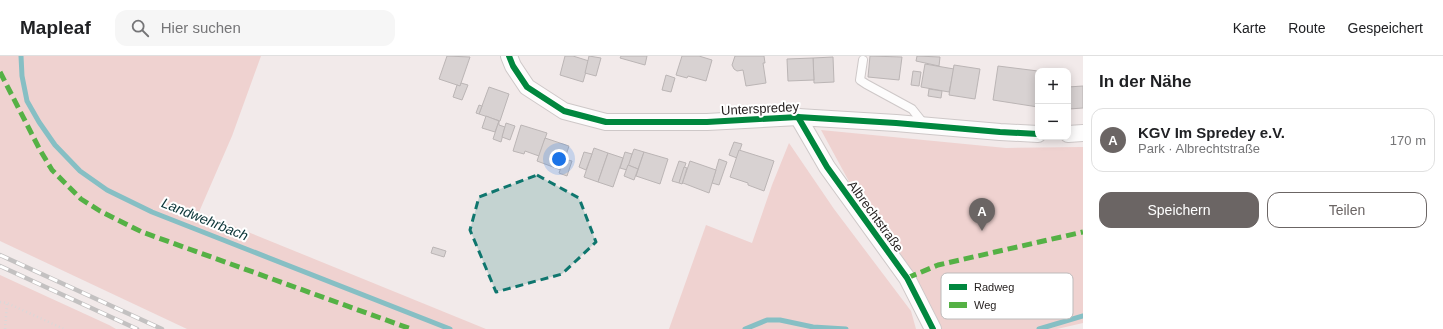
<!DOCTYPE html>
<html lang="de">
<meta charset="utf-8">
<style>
:root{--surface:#fff;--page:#f6f6f6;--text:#202124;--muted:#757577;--line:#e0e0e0;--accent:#6b6564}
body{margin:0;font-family:Helvetica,sans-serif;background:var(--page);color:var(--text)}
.controls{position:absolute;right:12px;top:12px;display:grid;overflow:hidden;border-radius:8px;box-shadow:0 2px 10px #0003}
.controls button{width:36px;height:36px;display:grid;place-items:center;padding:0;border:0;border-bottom:1px solid var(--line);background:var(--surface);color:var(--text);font:20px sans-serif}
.you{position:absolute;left:559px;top:103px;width:14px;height:14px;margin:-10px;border:3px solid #fff;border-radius:50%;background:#1a73e8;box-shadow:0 0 0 6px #1a73e833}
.badge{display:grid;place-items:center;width:26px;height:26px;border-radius:50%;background:var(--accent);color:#fff;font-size:13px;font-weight:700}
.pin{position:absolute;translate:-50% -33px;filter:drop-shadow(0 1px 2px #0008)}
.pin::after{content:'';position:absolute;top:21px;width:14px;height:12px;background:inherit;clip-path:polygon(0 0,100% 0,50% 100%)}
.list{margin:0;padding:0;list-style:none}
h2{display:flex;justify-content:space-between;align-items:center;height:52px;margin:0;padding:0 16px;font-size:17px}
h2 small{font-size:13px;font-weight:400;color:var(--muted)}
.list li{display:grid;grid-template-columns:26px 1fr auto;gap:12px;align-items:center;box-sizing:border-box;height:64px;margin:0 8px 8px;padding:0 8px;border:1px solid var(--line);border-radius:12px}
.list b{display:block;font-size:15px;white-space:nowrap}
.list p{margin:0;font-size:13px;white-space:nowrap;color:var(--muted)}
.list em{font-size:13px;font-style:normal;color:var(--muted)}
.actions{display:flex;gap:8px;padding:12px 16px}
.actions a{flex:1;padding:9px 0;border:1px solid var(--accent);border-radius:12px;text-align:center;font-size:14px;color:var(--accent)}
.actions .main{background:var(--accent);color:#fff}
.icon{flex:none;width:22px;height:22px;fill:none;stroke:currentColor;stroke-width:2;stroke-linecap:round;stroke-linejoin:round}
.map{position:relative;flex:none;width:1083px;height:273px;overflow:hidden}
header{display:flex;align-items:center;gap:24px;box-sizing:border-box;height:56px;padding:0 20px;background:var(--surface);border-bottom:1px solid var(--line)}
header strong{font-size:19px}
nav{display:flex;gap:22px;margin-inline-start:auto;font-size:14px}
.search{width:280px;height:36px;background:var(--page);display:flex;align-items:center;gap:10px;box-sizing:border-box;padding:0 14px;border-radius:12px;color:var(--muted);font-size:15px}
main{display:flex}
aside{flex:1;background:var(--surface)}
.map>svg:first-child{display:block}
.green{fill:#efd2d0}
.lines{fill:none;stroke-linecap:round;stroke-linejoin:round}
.stream{stroke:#86bfc4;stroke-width:5}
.building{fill:#d8d2d2;stroke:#bbb5b5}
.service-casing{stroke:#cec8c8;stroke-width:10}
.minor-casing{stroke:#cec8c8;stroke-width:18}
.path{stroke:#dad8d8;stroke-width:2.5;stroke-dasharray:1 3;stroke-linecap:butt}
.service{stroke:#fdfcfc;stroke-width:8}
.minor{stroke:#fdfcfc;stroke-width:16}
.rail-casing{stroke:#c3c1c1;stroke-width:4.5}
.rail{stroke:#fff;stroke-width:3;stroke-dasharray:9;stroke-linecap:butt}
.quiet{stroke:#55b145;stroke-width:5;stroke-dasharray:10 5;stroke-linecap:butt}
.cycleway-casing{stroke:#fff;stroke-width:8}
.cycleway{stroke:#00873e;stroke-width:6}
.marked{fill:#0f766e;fill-opacity:0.2;stroke:#0f766e;stroke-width:3;stroke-dasharray:8 5;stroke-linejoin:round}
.labels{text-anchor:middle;stroke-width:4;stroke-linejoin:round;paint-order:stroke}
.street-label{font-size:13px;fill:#221d1c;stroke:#fff}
.water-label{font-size:14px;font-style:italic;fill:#0a3437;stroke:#fff}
.key{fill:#fff;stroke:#bdbbbb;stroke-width:1}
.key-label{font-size:11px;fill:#221d1c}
</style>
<header>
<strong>Mapleaf</strong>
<div class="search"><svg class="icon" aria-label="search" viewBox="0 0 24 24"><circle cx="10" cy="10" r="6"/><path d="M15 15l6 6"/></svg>Hier suchen</div>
<nav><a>Karte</a><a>Route</a><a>Gespeichert</a></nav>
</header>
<main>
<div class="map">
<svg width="1083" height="273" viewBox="0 0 1083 273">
<rect width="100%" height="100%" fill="#f2eaea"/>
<g class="green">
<path d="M0,0H261L232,80L199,156L486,273H187L0,185Z"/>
<path d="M821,74L1006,92L1083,91V267L1057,273H942L911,219L852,131Z"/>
<path d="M789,87L834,153L911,255L916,273H669L706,169L752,187L772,129Z"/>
<path d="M0,219L109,269L116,273H0Z"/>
</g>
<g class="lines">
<g class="stream">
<path d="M21,0L22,20L27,45L39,66L55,89L80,115L107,134L152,156L450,273"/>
<path d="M745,273L767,264H780L813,271L846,273"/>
<path d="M1039,273L1083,260"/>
</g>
</g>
<g class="building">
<path d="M447,0L470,1L460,30L439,23Z"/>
<path d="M565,0H573L589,5L583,26L560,19Z"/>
<path d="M589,0L601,2L596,20L585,17Z"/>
<path d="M621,0H647L645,9L620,2Z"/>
<path d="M682,0H699L712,4L706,25L688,20L687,22L676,19Z"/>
<path d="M735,0H764L765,7H763L766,27L746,30L743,14L737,15L734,13L732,9Z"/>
<path d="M870,0L902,1L899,24L868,21Z"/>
<path d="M917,0L940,1L939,10L916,5Z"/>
<path d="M833,1L834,26L814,27L813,2Z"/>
<path d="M813,2L814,24L788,25L787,3Z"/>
<path d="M925,8L954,13L949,36L921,31Z"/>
<path d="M954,9L980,13L975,43L949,39Z"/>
<path d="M998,10L1038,15V51L993,44Z"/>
<path d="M913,15L921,16L919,30L911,29Z"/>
<path d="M666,19L675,22L671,36L662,34Z"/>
<path d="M461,27L468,29L462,44L453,41L457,29L460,30Z"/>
<path d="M1083,30V52L1069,53L1068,31Z"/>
<path d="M489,31L509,38L500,65L479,58Z"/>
<path d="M929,33L942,35L941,42L928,40Z"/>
<path d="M479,49L482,50L479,58L476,57Z"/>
<path d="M486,60L499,65L495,76L482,72Z"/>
<path d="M499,65V69L505,71L501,86L493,83Z"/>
<path d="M506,67L515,70L510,84L502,81Z"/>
<path d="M521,69L547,77L539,100L525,95L524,98L513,95Z"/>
<path d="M545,82L569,90L561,114L537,105Z"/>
<path d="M734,86L742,88L737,102L729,99Z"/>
<path d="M594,92L608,97L598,126L584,121Z"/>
<path d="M634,93L644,96L638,113L628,109Z"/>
<path d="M739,94L774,105L764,135L748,129V127L730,121Z"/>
<path d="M584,96L592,98L586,114L579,111Z"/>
<path d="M625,96L632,98L627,114L620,112Z"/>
<path d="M644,96L668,103L660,128L636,120Z"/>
<path d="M608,97L623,102L613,131L598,126Z"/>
<path d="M564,103L572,105L567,120L559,117Z"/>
<path d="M719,103L727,106L719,129L712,127Z"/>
<path d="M679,105L686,107L679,127L672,125Z"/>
<path d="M690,105L716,114L709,137L683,127L682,128Z"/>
<path d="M628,109L638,113L634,124L624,120Z"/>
<path d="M684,111L687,112L682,128L679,127Z"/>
<path d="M433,191L446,195L444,201L431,197Z"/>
</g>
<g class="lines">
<g class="service-casing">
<path id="service" d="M863,4L860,24L866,28L912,53L924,68"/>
</g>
<g class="minor-casing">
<g id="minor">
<path d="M509,0L513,10L527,31L564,55L606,66H707L798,61L896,67L1000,76L1038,78"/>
<path d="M798,61L827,111L907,222L933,273"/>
<path d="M1068,78L1083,77"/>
</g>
</g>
<g class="path">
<path d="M0,246L7,247L64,273"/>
<path d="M5,273L7,247"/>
</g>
<use href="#service" class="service"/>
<use href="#minor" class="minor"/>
<g class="rail-casing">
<g id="rail">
<path d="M0,199L162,273"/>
<path d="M0,210L137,273"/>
</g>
</g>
<use href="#rail" class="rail"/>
<g class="quiet">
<path d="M0,16L40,94L52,114L81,143L100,155L142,176L411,273"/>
<path d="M907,222L938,209L1083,176"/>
</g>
<g class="cycleway-casing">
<g id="cycleway">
<path d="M509,0L513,10L527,31L564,55L606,66H707L798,61L896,67L1000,76L1038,78"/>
<path d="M798,61L827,111L907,222L933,273"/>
</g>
</g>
<use href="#cycleway" class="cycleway"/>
</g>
<path class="marked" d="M537,119L579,142L596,186L562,218L496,236L470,174L479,141Z"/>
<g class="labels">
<g class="street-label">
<text transform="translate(760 52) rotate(-3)" y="5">Unterspredey</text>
<text transform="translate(876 160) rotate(54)" y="5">Albrechtstraße</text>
</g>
<g class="water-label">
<text transform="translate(205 163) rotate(22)" y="5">Landwehrbach</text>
</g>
</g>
<rect x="941" y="217" width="132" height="46" rx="6" class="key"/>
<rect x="949" y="228" width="18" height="6" fill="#00873e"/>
<rect x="949" y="246" width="18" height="6" fill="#55b145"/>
<g class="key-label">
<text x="974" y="235">Radweg</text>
<text x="974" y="253">Weg</text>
</g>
</svg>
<div class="controls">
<button>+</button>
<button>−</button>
</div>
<div class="you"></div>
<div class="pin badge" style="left:982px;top:175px">A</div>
</div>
<aside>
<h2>In der Nähe<small></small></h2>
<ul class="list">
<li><span class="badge">A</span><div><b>KGV Im Spredey e.V.</b><p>Park · Albrechtstraße</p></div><em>170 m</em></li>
</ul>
<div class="actions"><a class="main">Speichern</a><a>Teilen</a></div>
</aside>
</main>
